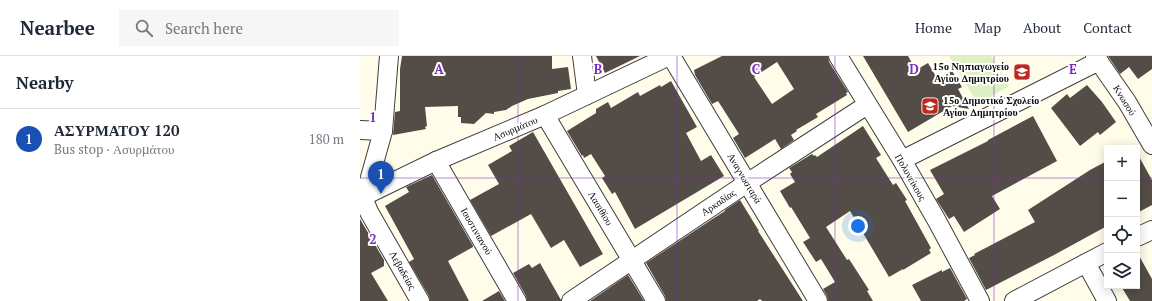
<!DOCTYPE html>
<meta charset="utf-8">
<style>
:root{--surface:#fff;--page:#f6f6f7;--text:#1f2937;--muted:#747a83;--line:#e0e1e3;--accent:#be2620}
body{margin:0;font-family:"PT Serif",serif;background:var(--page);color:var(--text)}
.controls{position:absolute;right:12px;bottom:12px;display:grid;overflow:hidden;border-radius:0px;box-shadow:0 2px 10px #0003}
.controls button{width:36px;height:36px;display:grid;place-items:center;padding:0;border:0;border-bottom:1px solid var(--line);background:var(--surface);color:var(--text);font:20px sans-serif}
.you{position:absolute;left:498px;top:170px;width:14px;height:14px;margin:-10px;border:3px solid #fff;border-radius:50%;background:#1a73e8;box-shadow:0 0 0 6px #1a73e833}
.badge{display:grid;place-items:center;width:26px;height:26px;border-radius:50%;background:var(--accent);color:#fff;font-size:13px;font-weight:700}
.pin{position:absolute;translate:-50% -33px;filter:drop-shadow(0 1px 2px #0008)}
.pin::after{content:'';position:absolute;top:21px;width:14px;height:12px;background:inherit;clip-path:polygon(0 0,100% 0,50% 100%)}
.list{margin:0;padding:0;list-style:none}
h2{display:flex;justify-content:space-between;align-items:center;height:52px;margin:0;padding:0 16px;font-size:17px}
h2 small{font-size:13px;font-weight:400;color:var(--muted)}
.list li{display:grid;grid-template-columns:26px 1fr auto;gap:12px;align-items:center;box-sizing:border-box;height:60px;padding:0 16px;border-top:1px solid var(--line)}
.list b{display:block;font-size:15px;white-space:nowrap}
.list p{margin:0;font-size:13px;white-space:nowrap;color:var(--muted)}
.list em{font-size:13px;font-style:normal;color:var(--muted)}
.icon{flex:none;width:22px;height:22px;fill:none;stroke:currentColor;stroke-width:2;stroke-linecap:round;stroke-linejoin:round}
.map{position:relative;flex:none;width:792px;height:245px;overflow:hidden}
header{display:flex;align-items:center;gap:24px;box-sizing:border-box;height:56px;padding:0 20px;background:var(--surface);border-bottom:1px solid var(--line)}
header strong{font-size:19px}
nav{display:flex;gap:22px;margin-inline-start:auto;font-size:14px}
.search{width:280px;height:36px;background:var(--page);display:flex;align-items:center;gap:10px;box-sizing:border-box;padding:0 14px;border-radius:0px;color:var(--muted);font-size:15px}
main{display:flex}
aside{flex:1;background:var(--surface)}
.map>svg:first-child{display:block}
.pitch{fill:#def1c5}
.building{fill:#544d47;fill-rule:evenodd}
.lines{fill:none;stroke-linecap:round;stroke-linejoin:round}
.minor-casing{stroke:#3e3e3e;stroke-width:20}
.minor{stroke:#fff;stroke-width:18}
.grid{fill:none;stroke:#7b2cbf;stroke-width:1;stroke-opacity:0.55}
.labels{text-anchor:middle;stroke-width:4;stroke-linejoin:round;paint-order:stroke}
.poi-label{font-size:10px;font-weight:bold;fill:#0b0b0b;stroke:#fff;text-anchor:end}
.street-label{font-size:10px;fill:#0b0b0b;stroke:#fff}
.grid-label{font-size:13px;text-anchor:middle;font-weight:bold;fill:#7b2cbf;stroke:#fff;stroke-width:4;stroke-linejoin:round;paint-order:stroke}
</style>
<header>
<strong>Nearbee</strong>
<div class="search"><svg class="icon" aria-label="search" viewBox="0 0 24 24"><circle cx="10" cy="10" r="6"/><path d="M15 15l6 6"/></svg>Search here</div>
<nav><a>Home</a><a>Map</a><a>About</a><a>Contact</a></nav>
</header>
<main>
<aside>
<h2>Nearby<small></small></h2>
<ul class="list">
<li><span class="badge" style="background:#1a4fb4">1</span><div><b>ΑΣΥΡΜΑΤΟΥ 120</b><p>Bus stop · Ασυρμάτου</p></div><em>180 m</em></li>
</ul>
</aside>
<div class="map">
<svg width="792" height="245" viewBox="0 0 792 245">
<rect width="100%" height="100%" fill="#fffdea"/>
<path class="pitch" d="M589,0H631L649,30L618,48Z"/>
<g class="building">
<path d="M42,0H192V13L208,11L211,33L198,35V37L168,43L152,50L146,54L134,56V58L126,57L114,68L101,67V61H98V50L65,51L67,70L65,71L66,73L33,79L35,56L40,55V13Z"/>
<path d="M236,0H280L245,17Z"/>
<path d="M362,0H468L469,6L488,36L486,37L487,39L456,58L458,61L436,74L437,75L431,79L434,84L421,93L415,83L385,102L373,82L379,78L358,45L352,48L335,19L334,14ZM417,6L434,33L412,48L394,21Z"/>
<path d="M503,0H548L556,14L568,7L578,24L592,15L602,31L598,33L609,53L592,50L548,76Z"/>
<path d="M748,0H792V13L778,23L769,11L760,18Z"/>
<path d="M311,25L337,71L326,77L341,105L351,99L364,120L275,173L255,136L252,138L242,122L245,120L231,98L224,102L223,99L222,100L207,75L236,57V53L248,46L251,52L278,36L280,40L300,29L301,31Z"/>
<path d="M727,29L742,46L756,66L740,79L738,76L720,90L691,52L707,38L710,42Z"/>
<path d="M673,60L697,105L632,140L640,153L604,176L594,160L589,163L576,143L584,138L570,114L628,85V84Z"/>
<path d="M503,70L521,99L516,102L533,129L536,127L547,144L545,145L571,192L569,194L571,197L543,214V213L529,221L490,155L466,171L487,204L489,203L509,234L507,235L513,245H468L467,240L463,233L475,226L461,203L456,206L443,186L450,182L431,151L430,152L420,135L435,126L430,118L432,116L429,112L452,98L454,100L455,99L457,101Z"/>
<path d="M173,76L243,198L220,211L204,184L191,192L171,158L131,180L110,144L139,128L128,109L152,95L149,90Z"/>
<path d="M777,97L792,124V149L777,157Z"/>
<path d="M747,105V170L694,199L626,234L609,202L615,199L614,198L675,166L668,154L730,114Z"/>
<path d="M72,119L113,190V191L88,205L109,245H70L69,240L49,206L54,203L25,150L49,136L46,131Z"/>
<path d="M380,144L399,175H398L443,245H402L400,243L397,245H306L305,240L286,207L351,164L365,155V154Z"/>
<path d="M0,163L24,204V210L11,217L28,245H0Z"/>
<path d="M777,196L792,223V245H770L761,230H777Z"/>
<path d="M180,207L201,244V245H167L166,240L153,217L169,208L172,212Z"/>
<path d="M590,212L607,243L604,245H561L552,229L582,214V216Z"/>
<path d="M268,219L284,245H230Z"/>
<path d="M139,235L145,245H122Z"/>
</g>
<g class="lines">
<g class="minor-casing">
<g id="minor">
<path d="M29,0L23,75L9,125L3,141L9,156L60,245"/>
<path d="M222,0L227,39"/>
<path d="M311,0L458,245"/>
<path d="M478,0L542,104L577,165L620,245"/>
<path d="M735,0L767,46L792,89"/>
<path d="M185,59L296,245"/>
<path d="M0,74L23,75"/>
<path d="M542,104L739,5"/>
<path d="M76,105L157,245"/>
<path d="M0,142L76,105L185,59L309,0"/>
<path d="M777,181L792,174"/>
<path d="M726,207L747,245"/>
<path d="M211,245L387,127L507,49"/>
<path d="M654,245L747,196"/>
</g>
</g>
<use href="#minor" class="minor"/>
</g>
<path class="grid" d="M158,0V245M317,0V245M475,0V245M634,0V245M0,122H747M777,122H792"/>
<defs>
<g id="school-square" transform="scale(0.9)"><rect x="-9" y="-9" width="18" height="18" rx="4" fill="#be2620" stroke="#fff"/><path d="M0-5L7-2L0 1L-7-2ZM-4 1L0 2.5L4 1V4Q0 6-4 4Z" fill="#fff"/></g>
</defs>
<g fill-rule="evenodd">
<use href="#school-square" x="662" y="16"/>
<use href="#school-square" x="570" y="50"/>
</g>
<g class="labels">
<g class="poi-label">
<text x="649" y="14">15ο Νηπιαγωγείο<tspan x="649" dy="12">Αγίου Δημητρίου</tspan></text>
<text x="583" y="48" text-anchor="start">15ο Δημοτικό Σχολείο<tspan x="583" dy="12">Αγίου Δημητρίου</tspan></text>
</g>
<g class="street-label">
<text transform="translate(765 44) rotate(58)" y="4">Κνωσού</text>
<text transform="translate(155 72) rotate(-23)" y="4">Ασυρμάτου</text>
<text transform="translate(551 121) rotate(60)" y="4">Πολυνείκους</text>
<text transform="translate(385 122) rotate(59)" y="4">Αναγνωσταρά</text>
<text transform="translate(358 146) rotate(-34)" y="4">Αρκαδίας</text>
<text transform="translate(241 152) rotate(59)" y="4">Λασιθίου</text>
<text transform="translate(117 175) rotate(60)" y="4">Ιουστινιανού</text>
<text transform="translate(43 214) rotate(60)" y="4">Λεβαδείας</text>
</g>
</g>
<g class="grid-label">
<text x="79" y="18">A</text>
<text x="238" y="18">B</text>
<text x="396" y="18">C</text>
<text x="554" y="18">D</text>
<text x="713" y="18">E</text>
<text x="13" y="66">1</text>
<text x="13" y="188">2</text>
</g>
</svg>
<div class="controls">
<button>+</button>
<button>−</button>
<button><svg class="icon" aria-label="locate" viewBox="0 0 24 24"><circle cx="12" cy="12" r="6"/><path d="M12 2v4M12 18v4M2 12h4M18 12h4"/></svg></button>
<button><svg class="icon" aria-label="layers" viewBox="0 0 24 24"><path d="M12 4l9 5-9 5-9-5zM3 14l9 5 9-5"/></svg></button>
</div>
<div class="you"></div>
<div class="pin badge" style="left:21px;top:138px;background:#1a4fb4">1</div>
</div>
</main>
